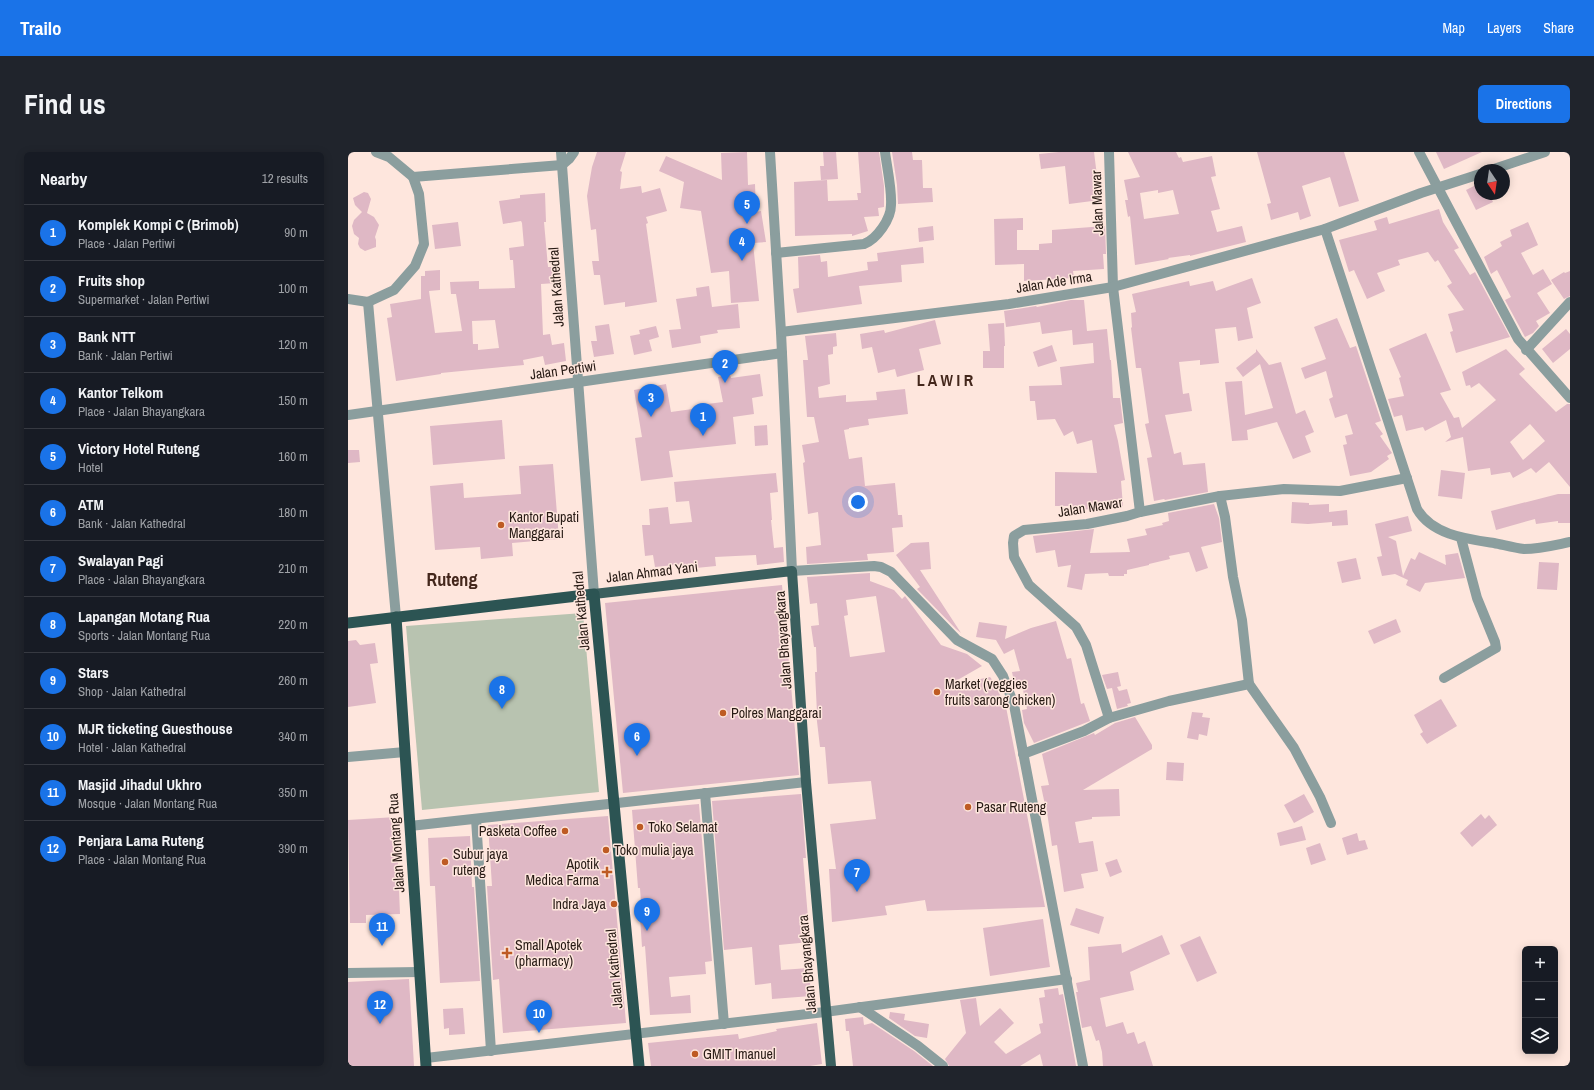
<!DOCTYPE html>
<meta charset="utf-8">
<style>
:root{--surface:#171b24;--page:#20242c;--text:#f1f3f6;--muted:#9ea1a6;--line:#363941;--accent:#1a73e8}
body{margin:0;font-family:"Archivo Narrow",sans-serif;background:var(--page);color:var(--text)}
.controls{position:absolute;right:12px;bottom:12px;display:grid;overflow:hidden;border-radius:6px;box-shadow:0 2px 10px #0003}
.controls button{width:36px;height:36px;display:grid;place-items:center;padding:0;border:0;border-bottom:1px solid var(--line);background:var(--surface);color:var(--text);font:20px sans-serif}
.compass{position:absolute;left:1126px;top:12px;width:36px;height:36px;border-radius:50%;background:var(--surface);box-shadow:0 2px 10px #0003;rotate:167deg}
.you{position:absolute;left:510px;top:350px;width:14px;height:14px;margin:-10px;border:3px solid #fff;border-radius:50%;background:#1a73e8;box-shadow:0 0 0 6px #1a73e833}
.badge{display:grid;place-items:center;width:26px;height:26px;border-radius:50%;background:var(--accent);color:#fff;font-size:13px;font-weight:700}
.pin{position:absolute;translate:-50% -33px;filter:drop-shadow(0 1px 2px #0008)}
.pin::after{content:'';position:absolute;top:21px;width:14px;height:12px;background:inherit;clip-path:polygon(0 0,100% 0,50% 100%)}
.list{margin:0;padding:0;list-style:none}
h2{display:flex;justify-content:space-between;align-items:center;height:52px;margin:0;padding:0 16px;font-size:17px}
h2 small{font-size:13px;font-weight:400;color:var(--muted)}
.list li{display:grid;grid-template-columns:26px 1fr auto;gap:12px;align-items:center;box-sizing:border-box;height:56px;padding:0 16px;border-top:1px solid var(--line)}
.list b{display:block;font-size:15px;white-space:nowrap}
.list p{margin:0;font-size:13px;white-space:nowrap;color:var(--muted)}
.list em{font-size:13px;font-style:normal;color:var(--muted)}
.icon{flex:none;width:22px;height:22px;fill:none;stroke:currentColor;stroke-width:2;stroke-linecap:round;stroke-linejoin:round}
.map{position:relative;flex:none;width:1222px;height:914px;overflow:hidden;border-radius:6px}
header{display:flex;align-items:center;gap:24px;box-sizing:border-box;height:56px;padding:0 20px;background:var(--accent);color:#fff}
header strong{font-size:19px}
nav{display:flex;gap:22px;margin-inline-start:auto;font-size:14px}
.intro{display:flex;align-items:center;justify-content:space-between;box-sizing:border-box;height:96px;padding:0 24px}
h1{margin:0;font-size:28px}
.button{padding:10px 18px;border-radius:6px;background:var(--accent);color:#fff;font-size:14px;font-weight:700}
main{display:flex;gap:24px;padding:0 24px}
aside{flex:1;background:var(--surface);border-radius:6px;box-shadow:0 2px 10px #0003}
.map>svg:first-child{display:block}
.green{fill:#b8c3b0}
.building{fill:#dfb8c5;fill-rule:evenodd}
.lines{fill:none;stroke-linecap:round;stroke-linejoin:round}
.minor{stroke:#8b9e9e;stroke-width:10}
.tertiary{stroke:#8b9e9e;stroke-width:10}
.primary{stroke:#3b5f5e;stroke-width:10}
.trunk{stroke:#2c5453;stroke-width:11}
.poi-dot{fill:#be5b23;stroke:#fee6dd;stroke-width:1.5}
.labels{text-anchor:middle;stroke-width:3;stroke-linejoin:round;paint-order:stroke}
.street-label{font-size:14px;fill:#271a14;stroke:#fee6dd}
.poi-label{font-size:14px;fill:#271a14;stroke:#fee6dd;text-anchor:start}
.quarter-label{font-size:16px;font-weight:bold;fill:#44271c;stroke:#fee6dd}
.district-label{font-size:18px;font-weight:bold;fill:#44271c;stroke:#fee6dd}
</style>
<header>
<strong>Trailo</strong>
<nav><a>Map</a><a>Layers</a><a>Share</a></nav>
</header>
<div class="intro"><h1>Find us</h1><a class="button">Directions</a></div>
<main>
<aside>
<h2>Nearby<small>12 results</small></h2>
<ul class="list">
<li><span class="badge">1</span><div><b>Komplek Kompi C (Brimob)</b><p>Place · Jalan Pertiwi</p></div><em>90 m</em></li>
<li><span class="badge">2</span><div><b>Fruits shop</b><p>Supermarket · Jalan Pertiwi</p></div><em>100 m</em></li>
<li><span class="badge">3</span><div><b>Bank NTT</b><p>Bank · Jalan Pertiwi</p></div><em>120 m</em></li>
<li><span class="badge">4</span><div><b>Kantor Telkom</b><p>Place · Jalan Bhayangkara</p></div><em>150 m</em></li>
<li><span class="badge">5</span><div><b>Victory Hotel Ruteng</b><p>Hotel</p></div><em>160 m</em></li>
<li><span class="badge">6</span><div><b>ATM</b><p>Bank · Jalan Kathedral</p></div><em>180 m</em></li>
<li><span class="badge">7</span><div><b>Swalayan Pagi</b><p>Place · Jalan Bhayangkara</p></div><em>210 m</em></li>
<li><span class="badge">8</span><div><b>Lapangan Motang Rua</b><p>Sports · Jalan Montang Rua</p></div><em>220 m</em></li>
<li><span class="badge">9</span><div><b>Stars</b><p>Shop · Jalan Kathedral</p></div><em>260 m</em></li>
<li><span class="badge">10</span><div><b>MJR ticketing Guesthouse</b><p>Hotel · Jalan Kathedral</p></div><em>340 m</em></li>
<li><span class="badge">11</span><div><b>Masjid Jihadul Ukhro</b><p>Mosque · Jalan Montang Rua</p></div><em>350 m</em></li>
<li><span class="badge">12</span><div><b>Penjara Lama Ruteng</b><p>Place · Jalan Montang Rua</p></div><em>390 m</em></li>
</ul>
</aside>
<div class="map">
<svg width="1222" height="914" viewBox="0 0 1222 914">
<rect width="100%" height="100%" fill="#fee6dd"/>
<path class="green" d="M235,461L251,640L74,658L58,474Z"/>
<g class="building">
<path d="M249,0H278L272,19L274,20L272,37L293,34L294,41L312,36L319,59L298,65L300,71L298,72L309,150L277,155V150L256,153L252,123H246L244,109H251L248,77L243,78L239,44L244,15Z"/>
<path d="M399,0L400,33L407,32L408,60L413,59L418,90L405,91L411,149L383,151L381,119L363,121L353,59L332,56L336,30L311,19L318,4L374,28L373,1Z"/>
<path d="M475,0H488L490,27L473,28L472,14H476Z"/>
<path d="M510,0H531L536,34V55L530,56L531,64L516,65L520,79L504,84V82L447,84L446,30L479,28L480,49L510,48L509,41H513Z"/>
<path d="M544,0H564L565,8H574L575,36H584L585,50L550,52L549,33Z"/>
<path d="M711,0H746L752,48L721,52L717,14L693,17L691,2Z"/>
<path d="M780,0H828L831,6L833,5L835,10L864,4L868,24L863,25L872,57L863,59L869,80L894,74L898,90L842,104V103L820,106L821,107L787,113L782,64L780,65L777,48H780L776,28L792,25ZM810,38V41L825,38L831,62L796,67L792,41Z"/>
<path d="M909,0H996L1011,49L991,55L982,25L954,34L963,64L952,68L950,60L923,68L919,52L923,51Z"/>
<path d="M1088,0H1134L1096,17Z"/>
<path d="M1132,31V42H1141L1145,50L1128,58L1118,38Z"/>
<path d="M16,40L20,41L23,47L19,61L26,65L31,73L27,85L28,88V95L17,99L12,96L10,92L11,86L6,82L4,74L6,68L14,60L7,53L5,46Z"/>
<path d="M197,41L198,70H196L200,115H206L208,131L193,132L195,183L202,182L204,193L216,191L218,209L197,213L195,204L175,208L176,213L93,221V222L48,229L39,166L44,165L42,152L73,147V124H77V119L92,118V138L81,139L87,181L114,179L108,142H103L102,130L131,129V137L167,136L165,108H162L161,96L176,94L174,71L173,69L155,72L151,49L172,46V43ZM147,168L151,196L130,198V192H125L124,169Z"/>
<path d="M1091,57L1095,70L1111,96L1106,98L1122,123L1127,120L1162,185L1108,201L1102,180L1105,179L1100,162L1116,158L1099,134L1104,131L1090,108L1087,110L1080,100L1050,108L1052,113L1029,121L1037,139L1019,147L1006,118L1001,120L991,88L1029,78L1026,69L1039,65L1041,72Z"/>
<path d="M675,66V78H669V98H691V92L704,91V78L757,74L758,102H755L756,117L725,119L726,126L676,129V112L647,113L646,67Z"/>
<path d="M110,70L113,94L87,97L84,73Z"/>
<path d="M1180,70L1190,93L1173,101L1185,123L1195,117L1204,132L1189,141L1202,161L1188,169L1191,174L1185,181L1177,185L1157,148L1163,145L1149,118L1143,122L1136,105L1154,94L1152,90L1164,84L1162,78Z"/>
<path d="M585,74L586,88L571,90L570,76Z"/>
<path d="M575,95L576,111L553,113L554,130L511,134L514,152L449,161L445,137L451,136L450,105L472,103L473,110L479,109L480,125L520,118L519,110L530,109L529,101Z"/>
<path d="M1222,119V144L1216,147L1203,128L1216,120L1217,121Z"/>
<path d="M904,126L913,151L899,156L905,186L890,189L888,175L867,177L871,211L852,213V208L831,210L835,242L841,241L844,259L817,263L826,302L833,300L835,313L857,311L860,340L817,348L816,347L806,349L799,306L804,305L797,272L801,271L793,216H788L783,176L784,175L783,161L788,160L784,142L841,129L842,134L865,129L868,139Z"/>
<path d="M361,134L364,155L390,152L392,176L369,178L370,181L352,184L353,191L324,196L321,178L333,177L328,147L349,144L348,136Z"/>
<path d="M723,148H736L739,179L759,177L762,208H763L765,246H772L775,271L766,273L770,289L777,328L773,329L775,354L732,358V354H707V320L749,321L744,288L729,292L725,279L716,284L707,267L689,268L687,249H682L681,234L714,233L712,215L746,211L745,191L725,193L724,178L694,182L692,170L658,175L656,159L688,154L689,155Z"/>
<path d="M989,166L1002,196L1008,194L1033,269L1027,271L1035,282L1032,284L1044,301L1039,304L1041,307L1023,320L1002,324L995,293L999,292L997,284L1005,282L999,262L987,266L981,247L985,245L978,219L957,227L953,216L978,207L966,175Z"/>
<path d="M587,168L593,192L571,197L576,218L549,225L547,217L530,221L524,195L514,197L512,182L536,178L537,181Z"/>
<path d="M656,171L657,194H656V216H635V199H642L640,172Z"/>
<path d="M261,172L266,202L246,205L243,189H249L247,174Z"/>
<path d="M308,174L311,185L301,188L304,199L286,203L282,184L292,182L291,178Z"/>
<path d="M1218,177L1222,182V197L1205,211L1194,197Z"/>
<path d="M488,181L489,194L485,195V202L480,203L482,232L470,235L471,246L498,243V250L529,248L528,240L557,237L560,262L520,267L521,273L501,276V277L496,278L501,307L514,305L517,334L547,331L550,363H554L555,375L544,376L546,400L519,402L520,408L459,412L458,395L473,393L470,360L460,362L455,311L457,310L454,293L471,290L466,265H459L455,208H460L457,184Z"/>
<path d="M1078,181L1103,238L1092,241L1106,266L1111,265L1114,276L1148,248L1131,231L1123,236L1122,233L1118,234L1114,220L1158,197L1177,217L1171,222L1208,260L1219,252H1222V335L1201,310L1188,321L1183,316L1165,326L1162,320L1143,323L1142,316L1120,319L1115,285L1097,290L1103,285L1098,268L1077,279L1075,275L1058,279L1054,263L1046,265L1040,247L1056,244L1051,226L1053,225L1041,197ZM1182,272L1197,289L1175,308L1162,290Z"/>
<path d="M704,193L709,209L690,215L685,200Z"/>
<path d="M908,197L921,213L933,210L948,262L957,258L966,280L957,284L963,300L945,307L929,270L899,278L900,288L884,289L877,230L894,229L897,263L925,256L912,212L895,225L888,216L908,200Z"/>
<path d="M412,222L415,244L404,246L406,262L385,265L388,292L321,299L325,325L293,329L287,286L294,285L286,238L318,232L323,260L359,255V252L375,250L370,225L382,223L383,226Z"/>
<path d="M154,268L157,307L85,313L82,274Z"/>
<path d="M419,273L420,293L407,294L406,274Z"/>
<path d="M0,298H11L12,310L0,311Z"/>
<path d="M205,312L211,387L164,391L165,404L133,407L132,395L87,398L82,334L115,331L116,346L173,342L171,314Z"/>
<path d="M1093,318L1117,321L1114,347L1090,344Z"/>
<path d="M428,321L430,340L422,341L424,368H423L426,396L435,395L436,410L409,413L408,403L367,405L368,414L348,416V413L335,415V412L307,415L305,403L297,404L294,373H302L301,357L320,355L322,372L344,370L341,349L328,350L326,330Z"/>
<path d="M1210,342H1222V371H1210V369L1188,372L1187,367L1148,378L1143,359Z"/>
<path d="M944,350L961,351V353L981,352V360L999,358L1000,373L984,374V370L960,372L943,371Z"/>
<path d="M866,352L871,366L874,390L853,395L860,416L848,420L841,400L821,404L822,407L801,412V413L779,418V422H776V424H761L760,421L737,422L734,438L719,435L723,413L710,415L707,398L688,401L685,384L746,377L742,401L782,400L779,387L799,383L797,377L815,373L814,371L821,369L820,361Z"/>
<path d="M1060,364L1064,379L1040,385L1048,389L1055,424L1063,406L1067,408L1071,400L1098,413L1097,403L1110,401L1117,426L1077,431L1072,440L1058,433L1060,428L1047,422L1034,424L1029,405L1034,404L1027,372Z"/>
<path d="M581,390L583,417L572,418L613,481L608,477L569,437L572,435L548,403L563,391Z"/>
<path d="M1008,406L1013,427L994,431L989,410Z"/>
<path d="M1191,410L1211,411L1209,438L1189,437Z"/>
<path d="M522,421V429L546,438L554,447L557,444L593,493L619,502L634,514L599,534L642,525L645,529L658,555L697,755L579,759L577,748L537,754L539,763L484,770L481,717H488L482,672L528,667L523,629L480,632L477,595H472L468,561H469L467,520H469L468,495H466L463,474L471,473L469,451L462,452L459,425ZM528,444L537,500L502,505L496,464L500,463L498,448Z"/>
<path d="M434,433L451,623L275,641L257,451Z"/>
<path d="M1048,467L1053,480L1026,492L1020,479Z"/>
<path d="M708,469L719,507L723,506L733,552L736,551L742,569L686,591L676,571L674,558L679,557L674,533L667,534L664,520L672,519L666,497L656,502L648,488L628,485L631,470L659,474L657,487L683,476Z"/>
<path d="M8,488L12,493L27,491L30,511L22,512L28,551L0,555V489Z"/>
<path d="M770,520L773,534L769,535L771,539L779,537L783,551L779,552L780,554L769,557L764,536L759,537L754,523Z"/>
<path d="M1093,547L1109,574L1079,592L1072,582L1075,580L1066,563Z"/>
<path d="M844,560L855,561L854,565L862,566L859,584L851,582L850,588L839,586Z"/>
<path d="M787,565L804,593V597L735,638L771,637L772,664L744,665V667L727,670L731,691L745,689L750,719L733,722L736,736L716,740L709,693L704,694L698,653H697L693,634L701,633L694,602L746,581L747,583L767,571Z"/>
<path d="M819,610L836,611L835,629L818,628Z"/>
<path d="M453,642L458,706H455L462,790L431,793L433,818L461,816L463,844L424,847L423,831L407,833L404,795L376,798L364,649Z"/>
<path d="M956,642L966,660L946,671L936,653Z"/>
<path d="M351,652L364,809L357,810L358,822L321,825L323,845L342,843L343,861L302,863L297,794L294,795L292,765H294L292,736H290L284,658Z"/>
<path d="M1133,662L1137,667L1141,663L1149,673L1124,695L1112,681Z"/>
<path d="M260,664L278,871L155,881L151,827L145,828L139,734H144L140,673Z"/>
<path d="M48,665L52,762L18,763V771H2L0,668Z"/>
<path d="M954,674L958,688L932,694L929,681Z"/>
<path d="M1009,681L1011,689L1017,688L1020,697L999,703L994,686Z"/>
<path d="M122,684L124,735H126L132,829L92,831L87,734H82L80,686Z"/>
<path d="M972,691L978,708L963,713L958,696Z"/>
<path d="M769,707L774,720L762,725L757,711Z"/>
<path d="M728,756L756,765L751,782L722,773Z"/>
<path d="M695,767L702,815L642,824L635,776Z"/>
<path d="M814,783L822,802L782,820L786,838L752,846L758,875L775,870L779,882L786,880L790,892L797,889L805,914H755L754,900L751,888L748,889L743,874L734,876L728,840H730L728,831L742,828L740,795L773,792L774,801Z"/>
<path d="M852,784L869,821L849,830L832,793Z"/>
<path d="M61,827L66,914H0V830Z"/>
<path d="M710,836L711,843L715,842L728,914H695L692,902L672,914H601L597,907L618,881L612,848L628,846L632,874L652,856L666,871L646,890L658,902L693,881L691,872L695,871L691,846L697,845L696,838Z"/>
<path d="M115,856L117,882L101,883V876L96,877L95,857Z"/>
<path d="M542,860L557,862L556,868L581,872L579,886L567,884L541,866Z"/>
<path d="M515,865L516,873L524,871L566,899L585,914H505L501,879H498L497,867Z"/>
<path d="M469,871L474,912L462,914H303L300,891L390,882L391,887L429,879L428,877Z"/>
</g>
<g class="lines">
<g class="minor">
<path d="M1071,0L1170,187L1222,246"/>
<path d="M977,77L1069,357C1084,383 1119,387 1146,391C1156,393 1166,396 1176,397C1192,397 1207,393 1222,390"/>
<path d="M428,101L516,92C529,87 543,67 543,53C544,37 539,16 537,0"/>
<path d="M1178,198L1222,150"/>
<path d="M872,344L936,337L992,339L1059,326"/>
<path d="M792,360L872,344L877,365L885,425L894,468L901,532"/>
<path d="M444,419L526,414L533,415L543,420L609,488L644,507L655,524L666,553L735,914"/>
<path d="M1096,526L1148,496L1147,490L1129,446L1113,386"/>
<path d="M761,566L821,549L901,532L946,596L972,645L983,671"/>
<path d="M675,602L736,579L761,566L738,493L728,475L681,433L666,405L665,391L666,384L676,378L739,372L779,364L792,360L765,135L761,0"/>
<path d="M0,605L57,600"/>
<path d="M357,641L376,872"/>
<path d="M128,667L143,899"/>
<path d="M62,674L458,630"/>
<path d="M0,821L72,820"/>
<path d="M512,855L570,894L595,914"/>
<path d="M78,906L477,860L719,827"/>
</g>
<g class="tertiary">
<path d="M213,0L246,442"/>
<path d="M422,0L433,180L444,419"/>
<path d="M1143,18L1197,0"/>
<path d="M65,25L214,13L221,7L226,0"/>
<path d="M0,147L20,150L46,138L67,114L76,92L71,42L65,25L41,5L28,0"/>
<path d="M20,150L48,465"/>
<path d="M433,180L661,152L765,135L977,77L1073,41L1132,22"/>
<path d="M0,263L434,201"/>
</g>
<path class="primary" d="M246,442L444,419L458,630L483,914"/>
<g class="trunk">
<path d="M48,465L78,914"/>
<path d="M0,471L246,442L291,914"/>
</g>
</g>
<g class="poi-dot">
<circle cx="153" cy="373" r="4"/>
<circle cx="589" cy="540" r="4"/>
<circle cx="375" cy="561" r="4"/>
<circle cx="620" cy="655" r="4"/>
<circle cx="292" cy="675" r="4"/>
<circle cx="217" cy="679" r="4"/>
<circle cx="258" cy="698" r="4"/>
<circle cx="97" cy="710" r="4"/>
<path d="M257 714h4v4h4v4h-4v4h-4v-4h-4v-4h4z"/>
<circle cx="266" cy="752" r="4"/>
<path d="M157 795h4v4h4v4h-4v4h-4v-4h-4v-4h4z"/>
<circle cx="347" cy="902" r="4"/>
</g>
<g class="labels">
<g class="street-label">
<text transform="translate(749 51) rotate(-92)" y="5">Jalan Mawar</text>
<text transform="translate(706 130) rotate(-9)" y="5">Jalan Ade Irma</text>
<text transform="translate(208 135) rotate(-94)" y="5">Jalan Kathedral</text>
<text transform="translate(215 218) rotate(-8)" y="5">Jalan Pertiwi</text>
<text transform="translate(742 355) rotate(-9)" y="5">Jalan Mawar</text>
<text transform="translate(304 420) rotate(-7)" y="5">Jalan Ahmad Yani</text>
<text transform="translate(233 459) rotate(-95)" y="5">Jalan Kathedral</text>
<text transform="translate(435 488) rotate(-94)" y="5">Jalan Bhayangkara</text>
<text transform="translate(48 691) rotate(-94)" y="5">Jalan Montang Rua</text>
<text transform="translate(459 812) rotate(-95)" y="5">Jalan Bhayangkara</text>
<text transform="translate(266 817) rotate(-95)" y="5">Jalan Kathedral</text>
</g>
<g class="poi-label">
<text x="161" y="370">Kantor Bupati<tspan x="161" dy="16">Manggarai</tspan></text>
<text x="597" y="537">Market (veggies<tspan x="597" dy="16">fruits sarong chicken)</tspan></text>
<text x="383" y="566">Polres Manggarai</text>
<text x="628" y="660">Pasar Ruteng</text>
<text x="300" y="680">Toko Selamat</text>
<text x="209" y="684" text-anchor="end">Pasketa Coffee</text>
<text x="266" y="703">Toko mulia jaya</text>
<text x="105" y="707">Subur jaya<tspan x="105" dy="16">ruteng</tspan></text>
<text x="251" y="717" text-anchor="end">Apotik<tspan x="251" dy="16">Medica Farma</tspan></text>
<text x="258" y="757" text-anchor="end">Indra Jaya</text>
<text x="167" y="798">Small Apotek<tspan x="167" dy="16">(pharmacy)</tspan></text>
<text x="355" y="907">GMIT Imanuel</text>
</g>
<g class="quarter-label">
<text x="597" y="234">L A W I R</text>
</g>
<g class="district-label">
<text x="104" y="434">Ruteng</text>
</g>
</g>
</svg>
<div class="controls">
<button>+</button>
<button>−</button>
<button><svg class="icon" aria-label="layers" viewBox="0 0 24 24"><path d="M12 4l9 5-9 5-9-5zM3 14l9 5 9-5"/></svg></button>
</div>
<svg class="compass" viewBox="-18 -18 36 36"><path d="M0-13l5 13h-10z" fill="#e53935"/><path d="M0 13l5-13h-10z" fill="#9ea1a6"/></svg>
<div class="you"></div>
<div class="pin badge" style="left:355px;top:284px">1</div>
<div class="pin badge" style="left:377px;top:231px">2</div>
<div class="pin badge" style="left:303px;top:265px">3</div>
<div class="pin badge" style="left:394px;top:109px">4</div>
<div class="pin badge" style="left:399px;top:72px">5</div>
<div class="pin badge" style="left:289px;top:604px">6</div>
<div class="pin badge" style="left:509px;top:740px">7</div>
<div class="pin badge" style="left:154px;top:557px">8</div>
<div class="pin badge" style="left:299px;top:779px">9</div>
<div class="pin badge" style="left:191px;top:881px">10</div>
<div class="pin badge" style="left:34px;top:794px">11</div>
<div class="pin badge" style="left:32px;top:872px">12</div>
</div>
</main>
